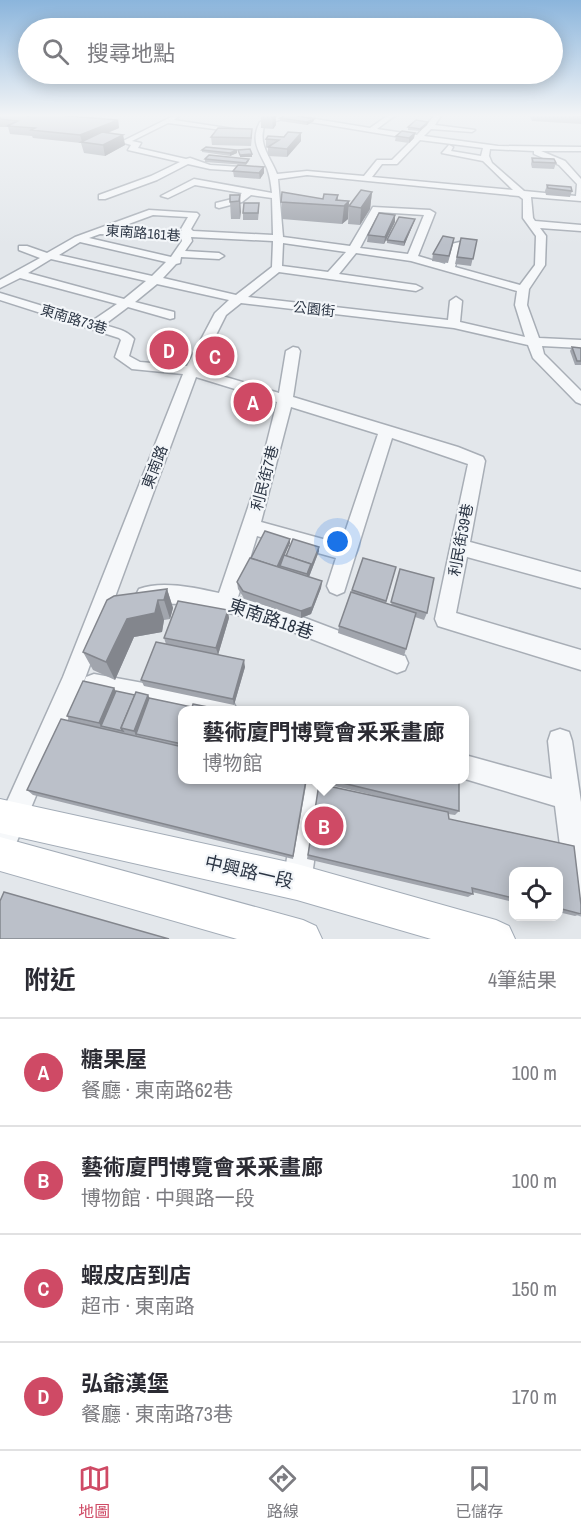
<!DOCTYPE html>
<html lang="zh-TW">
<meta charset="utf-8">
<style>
:root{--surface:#fff;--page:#f2f2f3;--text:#2b2b33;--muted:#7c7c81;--line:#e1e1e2;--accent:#cf4a65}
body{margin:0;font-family:"Archivo Narrow","Noto Sans TC",sans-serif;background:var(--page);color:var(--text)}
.controls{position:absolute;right:18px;bottom:18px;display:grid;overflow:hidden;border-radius:12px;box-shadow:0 3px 15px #0003}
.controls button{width:54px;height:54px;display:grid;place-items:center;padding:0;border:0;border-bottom:2px solid var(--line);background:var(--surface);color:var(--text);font:30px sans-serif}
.you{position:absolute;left:338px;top:542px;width:21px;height:21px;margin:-15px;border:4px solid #fff;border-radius:50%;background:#1a73e8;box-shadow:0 0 0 9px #1a73e833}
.badge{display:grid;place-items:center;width:39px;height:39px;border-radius:50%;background:var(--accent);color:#fff;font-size:20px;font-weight:700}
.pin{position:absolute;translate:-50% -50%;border:3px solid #fff;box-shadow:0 2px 6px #0006}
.popup{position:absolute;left:178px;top:706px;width:291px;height:78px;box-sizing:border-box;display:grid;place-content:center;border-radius:12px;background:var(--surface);filter:drop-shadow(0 2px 4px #0005);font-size:20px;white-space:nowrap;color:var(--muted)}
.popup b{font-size:22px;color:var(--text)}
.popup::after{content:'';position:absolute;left:50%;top:100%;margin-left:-12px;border:12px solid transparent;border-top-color:var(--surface)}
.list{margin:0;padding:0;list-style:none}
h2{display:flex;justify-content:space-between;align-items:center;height:78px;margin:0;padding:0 24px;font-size:26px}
h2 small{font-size:20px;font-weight:400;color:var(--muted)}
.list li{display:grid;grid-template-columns:39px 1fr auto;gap:18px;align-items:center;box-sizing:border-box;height:108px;padding:0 24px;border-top:2px solid var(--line)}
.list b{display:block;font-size:22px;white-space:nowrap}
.list p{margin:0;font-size:20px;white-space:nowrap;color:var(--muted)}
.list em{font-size:20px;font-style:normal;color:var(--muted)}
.icon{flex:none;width:33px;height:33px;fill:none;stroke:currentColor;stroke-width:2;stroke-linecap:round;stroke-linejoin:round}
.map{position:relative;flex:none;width:581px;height:939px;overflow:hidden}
.search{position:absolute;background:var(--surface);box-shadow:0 3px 15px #0003;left:18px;right:18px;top:18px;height:66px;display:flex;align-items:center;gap:15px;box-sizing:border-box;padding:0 21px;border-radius:33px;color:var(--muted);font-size:22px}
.sheet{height:510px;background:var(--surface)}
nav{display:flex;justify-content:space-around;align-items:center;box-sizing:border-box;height:84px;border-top:2px solid var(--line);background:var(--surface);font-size:16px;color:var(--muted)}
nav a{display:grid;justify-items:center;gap:3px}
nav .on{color:var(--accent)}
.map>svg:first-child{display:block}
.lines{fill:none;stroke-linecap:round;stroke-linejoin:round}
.minor-casing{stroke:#a8aeb6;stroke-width:3}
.major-casing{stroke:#a3acb7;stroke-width:2}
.minor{fill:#f6f8fa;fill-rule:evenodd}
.major{fill:#fff;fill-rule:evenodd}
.wall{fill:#a1a5ad}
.shaded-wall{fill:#83868d}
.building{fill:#bbc0c9;stroke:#83868d;stroke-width:1.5}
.labels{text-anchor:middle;stroke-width:4.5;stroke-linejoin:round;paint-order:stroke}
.far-street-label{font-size:14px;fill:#2b3544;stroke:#f3f6f9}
.street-label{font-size:15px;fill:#2b3544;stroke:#f3f6f9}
.near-street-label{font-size:18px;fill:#2b3544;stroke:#f3f6f9}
</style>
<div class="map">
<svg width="581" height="939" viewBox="0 0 581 939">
<rect width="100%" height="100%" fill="#e3e7eb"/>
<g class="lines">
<g class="minor-casing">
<g id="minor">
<path d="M285,114L370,128L390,114H397L377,129L417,135L436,114H442L435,125L475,130L472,132L431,129L424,136L498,146L581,147V151H541L565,161L581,179V201L531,197L533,218L535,221L581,225V231L540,228L546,236L545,265L529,289L527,305L539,338L581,340V348L542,346L544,354L581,391V404L576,402L533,358L528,345L454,328L241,303L226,315L199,369L279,393L286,351L293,347L298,348L300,351L293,397L458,447L483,457L485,461L470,542L581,572V588L467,557L456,613L581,650V670L438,626L435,619L468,464L392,438L344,592L337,595L330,592L327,586L336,558L257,536L238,597L305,618L405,656L408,663L405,670L397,673C345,653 293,629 238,615C219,611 199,607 180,604C166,603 152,606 139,601L136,595L139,589C162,580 196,588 219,593L258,478L277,402L196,377L84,681L10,858L0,862V817L63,677L183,374L132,369L115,357L121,340L119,338L0,300V293L92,321L117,304L20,278L0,288V280L40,258L19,250V246H27L47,253L75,237L149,210L197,213L199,215L191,229L193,231L273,235L272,198L251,195L242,202L219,208L216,207V203L236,198L242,193L195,185L168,198L161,196L194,179L272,193C271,184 270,176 267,168C259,151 250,141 260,122ZM289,117L292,119L413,139L392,160H377L364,176L307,171L277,174C270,156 257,144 265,124ZM420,140L483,148L481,156L451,151L453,147L449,145L442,153L483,161L513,190L372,177L382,164H397ZM490,149L534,151V154L559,165L577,184L576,196L524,191L492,163L489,156ZM307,175L519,196L523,199V218L536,236L535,265L520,285L455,267L461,244L460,242L451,244L445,264L418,256L435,213L430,210L373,207L350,246L283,237L278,179ZM379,212L424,215L408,254L360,248ZM153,215L188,217L181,229L182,231L115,229ZM100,234L181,237L182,241L171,257L89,238ZM191,237L273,241L272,267L236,295L163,278L176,264L180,263L181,257L219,259L224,256L219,253L185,251L192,241ZM80,242L166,262L152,276L59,255ZM283,243L346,252L328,272L282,266ZM356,253L411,261L517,291L515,305L525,337L460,322L462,301L456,297L450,301L448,320L248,297L279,272L416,291L422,288L416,285L339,274ZM51,259L146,281L124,299L28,273ZM157,284L229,300L215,313L187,366L140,362L129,356L134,339C127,330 115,328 104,325L128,307L170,319L174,318V312L135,302ZM291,407L378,434L341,544L261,522Z"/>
<path d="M173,116L178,117L174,120L233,129L230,131L168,123L132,141L141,143L138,148L186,159L190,158L210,165L256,168L260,170L256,172L210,169L188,164L157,180L105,199H99V195L151,176L180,162L128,150L131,145L121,142Z"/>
<path d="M94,674L225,698L233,702L237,710H183V713L94,696L86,693L83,685L86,677Z"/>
<path d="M560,729L569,732L572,741L581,802V915L571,911L567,901L555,806L465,779V755L552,779L548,741L551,732Z"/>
<path d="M300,780H326L311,882L307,892L297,896L287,892L283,882Z"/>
</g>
</g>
<g class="major-casing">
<g id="major">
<path d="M0,799L297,864L496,920L509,926L515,939H431L297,900L0,833Z"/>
<path d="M0,837L303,920L316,926L322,939H237L0,871Z"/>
</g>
</g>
<use href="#minor" class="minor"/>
<use href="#major" class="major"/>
</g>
<g class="wall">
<path d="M0,114H32L118,120L119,128L108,133L123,135L125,145L105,156L84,153L81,143L33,138L32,136L10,134L8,127H0Z"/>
<path d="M261,114H276V125L273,129L261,128Z"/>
<path d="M530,114H581V124L532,121L530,116Z"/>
<path d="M280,118L314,119V121L307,125L280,121Z"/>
<path d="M428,122L427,125L420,131L408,130V127Z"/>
<path d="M415,133L414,138L409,143L395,141L396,136Z"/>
<path d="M211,137H252L251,146L212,145Z"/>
<path d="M266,139L301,141L287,157L268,156V147H266Z"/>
<path d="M202,150L237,153L230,156L202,152Z"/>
<path d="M532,158L556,163L554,169L532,168L531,164Z"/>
<path d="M205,159H249V161L246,165L205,162Z"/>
<path d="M264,167V173L260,179L234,177L233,171Z"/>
<path d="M547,185L572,191L570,197L546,195L545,191Z"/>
<path d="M282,192L323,199L338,195V200L349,201L348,219L342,224L282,219Z"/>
<path d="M372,192L370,209L360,225L348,224L349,206Z"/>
<path d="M240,195V219H231L230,202Z"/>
<path d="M259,210L258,220H243V213Z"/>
<path d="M415,219L414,222L404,246L387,243V240Z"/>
<path d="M395,222L384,244L367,242L368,235Z"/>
<path d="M461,238L477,240L471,266L455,264Z"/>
<path d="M453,244L448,263L432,261L433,254Z"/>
<path d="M572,347L581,348V365H575L570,351Z"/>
<path d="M290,543L284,555L286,556L319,547V551L309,577L322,581L321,588L311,614L301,618L244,598L238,589L237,582L251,558Z"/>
<path d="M396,567L386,603L391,605L400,569L427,613L424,620L415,617L404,656L338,633L339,626L352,590Z"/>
<path d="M167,589L173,608L170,619L164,620L162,632L134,637L115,680L93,670L83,652Z"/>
<path d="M229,618L218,655L245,667L234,705L144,686L141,680L166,644L164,638Z"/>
<path d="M114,688L116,691L135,695H148L149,698L192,707L218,709L183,711V780H307L293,859L33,795L27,790L70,721L67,716Z"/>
<path d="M322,780H459V811L455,815L448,814L449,819L574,846L581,905V914L575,916L558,912V872H513V902L472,892L473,894L468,897L307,859L319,784L381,797L322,783Z"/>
</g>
<g class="shaded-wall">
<path d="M274,114H276V125L273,129L272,115Z"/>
<path d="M314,119V121L307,125V122Z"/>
<path d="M118,120L119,128L84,142H82L80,135Z"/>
<path d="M428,122L427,125L420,131V129Z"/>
<path d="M301,133V141L287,157V149Z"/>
<path d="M415,133L414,138L409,143V138Z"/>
<path d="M123,135L125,145L105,156L103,145Z"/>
<path d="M237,150V153L230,156V153Z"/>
<path d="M252,154V157H240V155Z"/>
<path d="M264,167V173L260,179L259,173Z"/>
<path d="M372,192L370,209L360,225L361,208Z"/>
<path d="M240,195L241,212L240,219L239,201Z"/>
<path d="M349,201L348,219L342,224L344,206Z"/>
<path d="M395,215V222L384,244L385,237Z"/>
<path d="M415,219L414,222L404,246V242Z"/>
<path d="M290,539V543L277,573L276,569Z"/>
<path d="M319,547V551L307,582V574Z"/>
<path d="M322,581L321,588L311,614L301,618V611Z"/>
<path d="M167,589L173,608L170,619L164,600Z"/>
<path d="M158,600L164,620L162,632L134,637L115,680L106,662L127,619Z"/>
<path d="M228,610L229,618L218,655L216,648Z"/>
<path d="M244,660L245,667L234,705L233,699Z"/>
<path d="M114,688L117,694L101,726L103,729L99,723Z"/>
<path d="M148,695L151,701L136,734L137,737L134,731Z"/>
</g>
<g class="building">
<path d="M0,114H31L26,117L33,114H42L118,120L80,135L31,130L35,128L7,126L18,121L0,119Z"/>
<path d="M287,114L314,119L307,122L280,118Z"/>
<path d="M536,114H581V116Z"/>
<path d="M416,120L428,122L420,129L408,127Z"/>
<path d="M218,128L252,129L251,138L211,137Z"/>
<path d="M402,131L415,133L409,138L396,136Z"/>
<path d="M102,132L123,135L103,145L81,142Z"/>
<path d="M288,132L301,133L287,149L268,147L279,140L266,139L268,136L284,137Z"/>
<path d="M206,147L237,150L230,153L202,150Z"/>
<path d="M250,149L252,154L240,155L238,150Z"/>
<path d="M209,155L249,159L246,163L205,159Z"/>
<path d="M532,158L554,159L556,163L533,162Z"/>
<path d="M238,165L264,167L259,173L233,171Z"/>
<path d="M547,185L571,187L572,191L548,188Z"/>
<path d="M361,190L372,192L361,208L349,206Z"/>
<path d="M282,192L323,199L324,194L338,195L336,200L349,201L344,206L281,202Z"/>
<path d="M230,195H240L239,201L230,202Z"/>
<path d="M244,203H259L258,213H243Z"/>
<path d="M379,213L395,215L385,237L368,235Z"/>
<path d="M399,217L415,219L404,242L387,240Z"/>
<path d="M443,236L454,238L449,256L433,254Z"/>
<path d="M461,238L477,240L473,259L457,257Z"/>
<path d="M572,347L581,348V361H577Z"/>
<path d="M265,531L290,539L277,567L251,558Z"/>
<path d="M293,539L319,547L311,567V564L286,556Z"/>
<path d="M284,555L311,564L307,574L280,566Z"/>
<path d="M250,558L322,581L312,607L301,611L243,591L237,582Z"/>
<path d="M363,558L396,567L386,601L352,590Z"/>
<path d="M400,569L434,578L427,613L391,602Z"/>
<path d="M167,589L164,600H158L155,613L127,619L106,662L83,652L107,600L114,596Z"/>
<path d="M351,592L416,613L406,649L339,626Z"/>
<path d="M178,601L228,610L216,648L164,638Z"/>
<path d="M156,642L244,660L233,699L141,680Z"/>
<path d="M83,681L114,688L99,723L67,716Z"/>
<path d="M116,691L135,695L121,728L123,731L101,726Z"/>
<path d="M136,692L148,695L134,731L121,728Z"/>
<path d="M149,698L192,707L191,711H183V734L181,741L182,744L136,734Z"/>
<path d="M193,704L218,709L217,711H191Z"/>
<path d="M61,719L183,747V780H306L293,856L27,790Z"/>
<path d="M330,780H459V811Z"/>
<path d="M319,784L448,812L449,819L574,846L581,905V914L558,908V872H513V898L472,888L473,894L308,855Z"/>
<path d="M4,892L169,939H0V901Z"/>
</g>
<linearGradient id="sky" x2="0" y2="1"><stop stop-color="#8bb5dc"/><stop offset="0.47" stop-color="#f2f4f6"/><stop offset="1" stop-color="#f2f4f6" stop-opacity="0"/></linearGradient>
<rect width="581" height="245" fill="url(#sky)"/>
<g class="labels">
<g class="far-street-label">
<text transform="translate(143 233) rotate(4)" y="5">東南路161巷</text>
<text transform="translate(314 309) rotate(6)" y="5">公園街</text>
<text transform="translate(74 319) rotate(17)" y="5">東南路73巷</text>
</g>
<g class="street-label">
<text transform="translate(155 467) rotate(-69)" y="5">東南路</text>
<text transform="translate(265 478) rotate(-75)" y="5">利民街7巷</text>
<text transform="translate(461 540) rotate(-79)" y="5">利民街39巷</text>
</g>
<g class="near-street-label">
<text transform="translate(271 619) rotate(19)" y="6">東南路18巷</text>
<text transform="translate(249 872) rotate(13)" y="6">中興路一段</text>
</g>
</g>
</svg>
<div class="controls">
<button><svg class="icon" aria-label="locate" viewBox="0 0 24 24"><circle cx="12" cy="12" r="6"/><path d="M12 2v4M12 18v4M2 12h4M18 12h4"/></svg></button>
</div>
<div class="you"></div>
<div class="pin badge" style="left:253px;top:402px">A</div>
<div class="pin badge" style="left:324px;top:826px">B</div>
<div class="popup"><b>藝術廈門博覽會釆釆畫廊</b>博物館</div>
<div class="pin badge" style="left:215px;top:356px">C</div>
<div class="pin badge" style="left:169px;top:350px">D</div>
<div class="search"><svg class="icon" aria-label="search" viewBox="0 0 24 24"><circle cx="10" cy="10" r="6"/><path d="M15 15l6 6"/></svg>搜尋地點</div>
</div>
<section class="sheet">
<h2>附近<small>4筆結果</small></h2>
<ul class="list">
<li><span class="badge">A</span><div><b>糖果屋</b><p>餐廳 · 東南路62巷</p></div><em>100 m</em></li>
<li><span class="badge">B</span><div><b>藝術廈門博覽會釆釆畫廊</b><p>博物館 · 中興路一段</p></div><em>100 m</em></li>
<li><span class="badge">C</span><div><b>蝦皮店到店</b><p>超市 · 東南路</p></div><em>150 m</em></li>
<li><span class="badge">D</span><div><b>弘爺漢堡</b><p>餐廳 · 東南路73巷</p></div><em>170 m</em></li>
</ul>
</section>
<nav>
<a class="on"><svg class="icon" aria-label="map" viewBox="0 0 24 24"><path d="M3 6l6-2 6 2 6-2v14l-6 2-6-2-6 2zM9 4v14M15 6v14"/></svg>地圖</a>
<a><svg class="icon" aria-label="directions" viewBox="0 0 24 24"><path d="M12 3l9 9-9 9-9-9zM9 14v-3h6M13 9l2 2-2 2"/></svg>路線</a>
<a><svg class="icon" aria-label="saved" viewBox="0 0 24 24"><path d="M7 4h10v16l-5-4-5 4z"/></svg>已儲存</a>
</nav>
